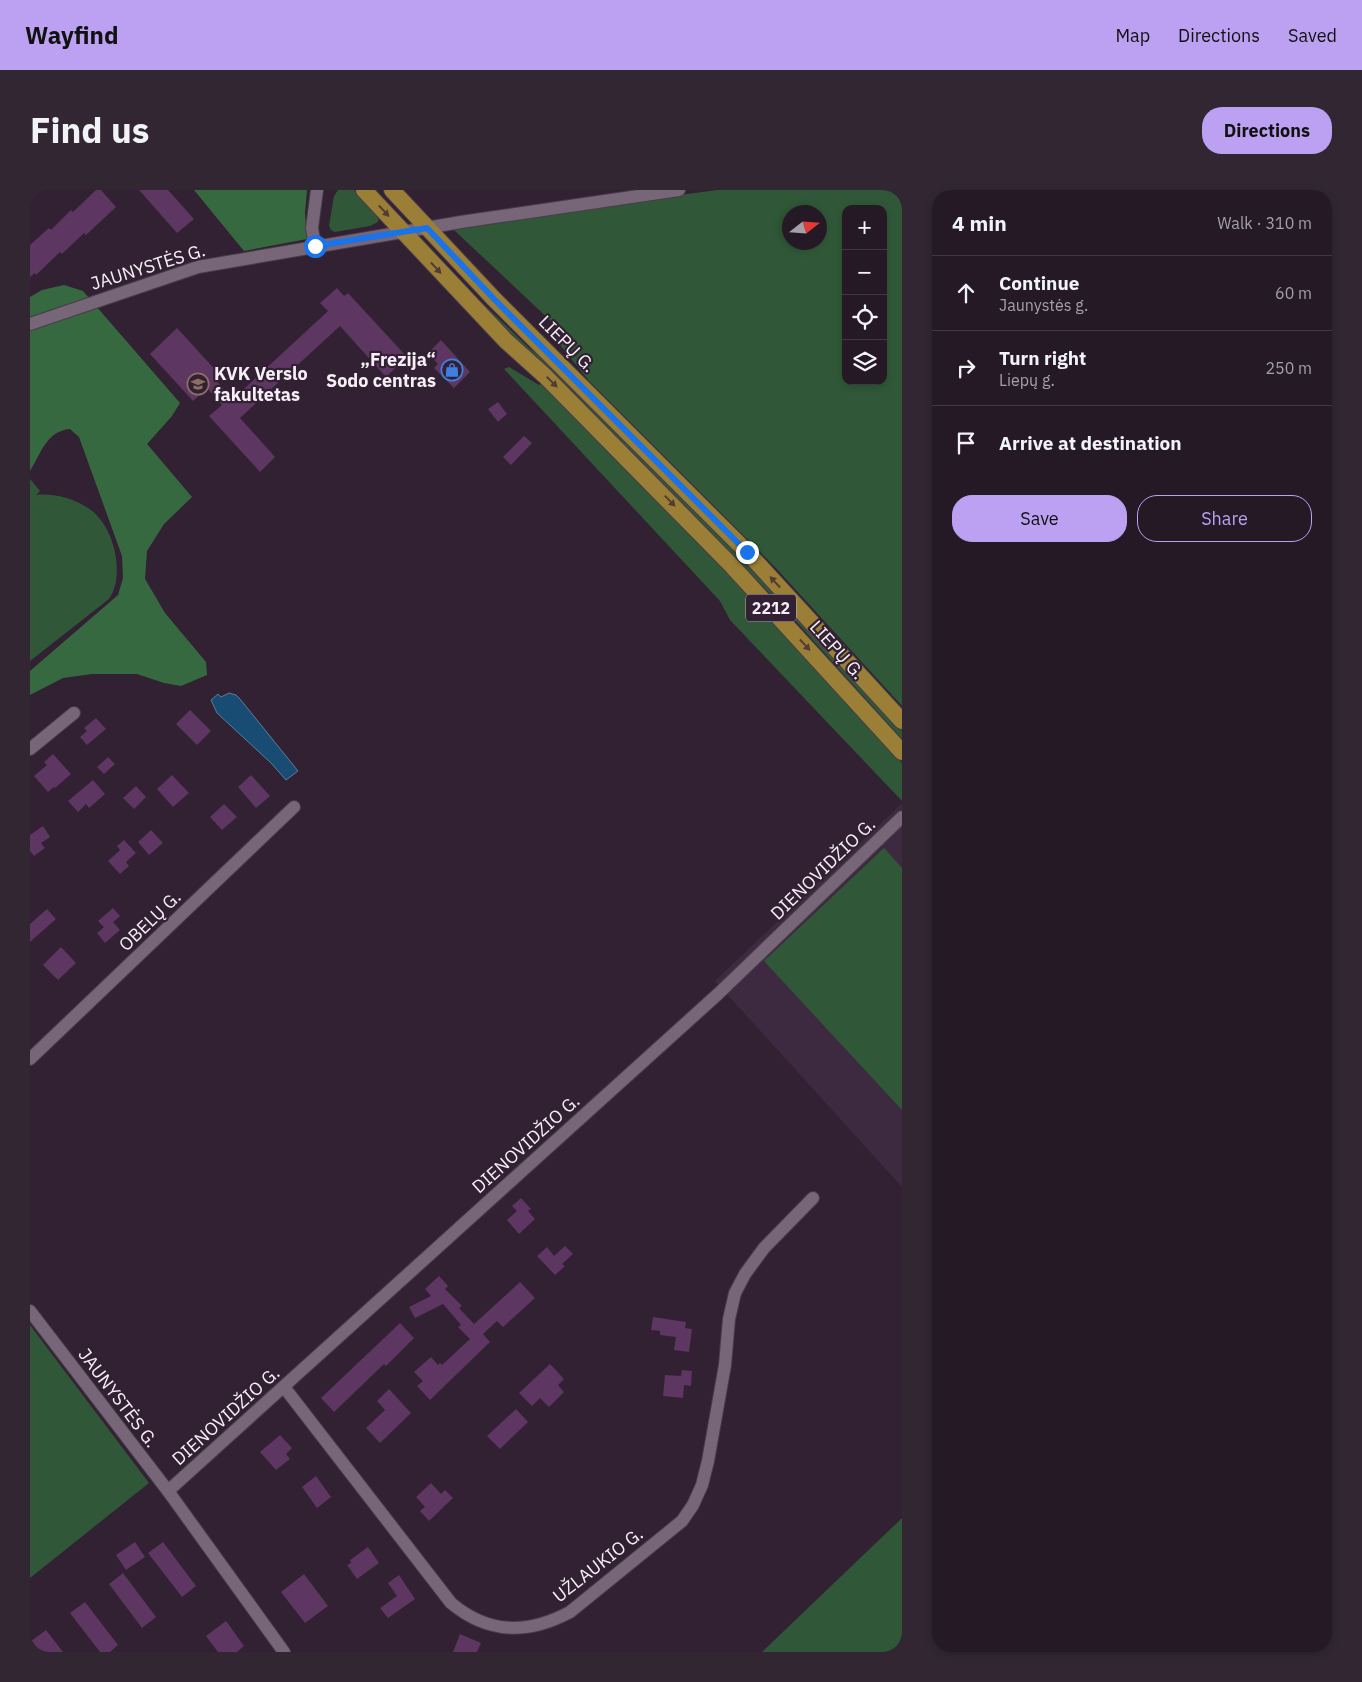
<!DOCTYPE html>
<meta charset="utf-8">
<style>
:root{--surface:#251926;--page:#312632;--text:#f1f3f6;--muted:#a3a0a7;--line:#423843;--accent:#bca0f2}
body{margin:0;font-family:"IBM Plex Sans",sans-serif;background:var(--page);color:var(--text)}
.controls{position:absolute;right:15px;top:15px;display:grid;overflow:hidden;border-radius:10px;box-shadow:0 2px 8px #0003}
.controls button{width:45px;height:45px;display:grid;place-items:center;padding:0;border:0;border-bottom:1px solid var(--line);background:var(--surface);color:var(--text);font:25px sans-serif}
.compass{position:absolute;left:752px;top:15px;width:45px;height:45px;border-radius:50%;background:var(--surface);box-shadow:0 2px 8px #0003;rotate:73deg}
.stop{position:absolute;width:15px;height:15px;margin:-11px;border:4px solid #1a73e8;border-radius:50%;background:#fff}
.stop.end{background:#1a73e8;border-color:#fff;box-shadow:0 1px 5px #0008}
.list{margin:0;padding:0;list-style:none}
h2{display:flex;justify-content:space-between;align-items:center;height:65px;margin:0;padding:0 20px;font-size:21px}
h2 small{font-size:16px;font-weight:400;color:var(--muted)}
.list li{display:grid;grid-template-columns:32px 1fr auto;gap:15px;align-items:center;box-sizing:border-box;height:75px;padding:0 20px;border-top:1px solid var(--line)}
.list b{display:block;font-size:19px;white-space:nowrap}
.list p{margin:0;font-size:16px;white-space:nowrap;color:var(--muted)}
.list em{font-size:16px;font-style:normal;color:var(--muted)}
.actions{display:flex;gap:10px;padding:15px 20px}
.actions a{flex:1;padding:11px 0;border:1px solid var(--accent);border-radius:20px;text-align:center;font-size:18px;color:var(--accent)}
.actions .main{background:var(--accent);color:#111}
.icon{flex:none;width:28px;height:28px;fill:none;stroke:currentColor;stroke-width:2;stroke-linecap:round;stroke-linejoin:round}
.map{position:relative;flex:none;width:872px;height:1462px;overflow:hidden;border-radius:20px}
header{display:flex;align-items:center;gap:30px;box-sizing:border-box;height:70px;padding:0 25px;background:var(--accent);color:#111}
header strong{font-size:24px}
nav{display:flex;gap:28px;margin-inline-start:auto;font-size:18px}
.intro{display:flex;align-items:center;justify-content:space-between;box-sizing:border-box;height:120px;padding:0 30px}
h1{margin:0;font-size:35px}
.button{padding:12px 22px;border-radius:20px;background:var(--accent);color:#111;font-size:18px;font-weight:700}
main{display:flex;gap:30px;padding:0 30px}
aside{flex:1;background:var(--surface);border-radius:20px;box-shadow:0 2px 8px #0003}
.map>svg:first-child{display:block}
.built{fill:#3e2a40}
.green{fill:#305838;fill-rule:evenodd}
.forest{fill:#376941}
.water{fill:#194c73;stroke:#5c7d9b}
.building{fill:#5d3661}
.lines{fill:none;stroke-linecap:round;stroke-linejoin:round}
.minor-casing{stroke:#493c4b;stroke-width:14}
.major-casing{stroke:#493c4b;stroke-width:18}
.minor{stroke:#776578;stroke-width:12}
.major{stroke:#9b7f36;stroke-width:16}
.oneway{fill:#513d33}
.route{stroke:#1a73e8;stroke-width:6}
.labels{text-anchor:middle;stroke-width:4.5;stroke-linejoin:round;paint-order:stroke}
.shield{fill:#312132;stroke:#bcb0bd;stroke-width:1}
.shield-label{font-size:16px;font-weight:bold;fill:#f8eef9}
.street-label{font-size:18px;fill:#f8eef9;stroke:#312132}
.poi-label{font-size:18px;font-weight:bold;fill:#f8eef9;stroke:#312132;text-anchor:end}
</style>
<header>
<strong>Wayfind</strong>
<nav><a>Map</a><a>Directions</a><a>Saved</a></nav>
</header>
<div class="intro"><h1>Find us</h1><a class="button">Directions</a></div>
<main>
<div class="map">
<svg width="872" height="1462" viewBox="0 0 872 1462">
<rect width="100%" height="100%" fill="#312132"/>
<path class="built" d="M872,613V997L685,791Z"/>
<g class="green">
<path d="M308,0H324L349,26L348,32L340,36L305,42L301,40L299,36L304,6Z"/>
<path d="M687,0H872V516L744,376L559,191L518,140L523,133L424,40L547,19ZM816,19H853V191H816ZM759,22H789V52H759Z"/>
<path d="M431,92L499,158L518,173L738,394L872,541V549L763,428L697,359L521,181L500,163L430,94Z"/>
<path d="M479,177L509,195L512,193L696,378L872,573V611L700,430L690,411L474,179Z"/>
<path d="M0,289L10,301L6,305C23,303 43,308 58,318C84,334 96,385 79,409L0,471Z"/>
<path d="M854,658L872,678V920L734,771Z"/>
<path d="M0,1135L119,1293L0,1388Z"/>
<path d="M872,1328V1462H732Z"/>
</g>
<g class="forest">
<path d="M164,0H277L275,23L277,49L214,61Z"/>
<path d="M34,95L53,101L150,213L142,226L117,254L162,307L134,334L117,361L115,389L135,423L176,472L177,485L151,496L134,493L107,484H62L33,488L0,505V481L88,405L93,388L92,366L49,247L40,239C16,241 11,264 0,281V107L12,100Z"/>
</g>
<path class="water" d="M199,503L206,505L210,509L268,581L256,590L241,573L187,523L181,510L188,504L191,507Z"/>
<g class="building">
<path d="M66,0H71L86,17L56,45L54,43L32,64L30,62L6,85L5,83L0,87V55L19,38L21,40L41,20L43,22Z"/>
<path d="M109,0H138L164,29L147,43Z"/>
<path d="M307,98L314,106L318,103L377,167L356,187L310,136L210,228L245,267L230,282L179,226L192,215L177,198L163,211L120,164L147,138L190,185L185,189L203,209L298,121L290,113Z"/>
<path d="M411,150L440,182L424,198L404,178L408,174L398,163Z"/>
<path d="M468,212L477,224L468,232L458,219Z"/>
<path d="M494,246L502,253L481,275L473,267Z"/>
<path d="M160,520L181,541L167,555L146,534Z"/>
<path d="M66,528L76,539L57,555L50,547L57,541L54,538Z"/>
<path d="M23,564L41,584L25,598L24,597L18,602L4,586L17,575L14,572Z"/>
<path d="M78,567L85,574L74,584L67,577Z"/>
<path d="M142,585L159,603L143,617L127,599Z"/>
<path d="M221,585L240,606L226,618L208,597Z"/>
<path d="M63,590L75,604L59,618L56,614L48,622L38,611Z"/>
<path d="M106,596L116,607L104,619L93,608Z"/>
<path d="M194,614L207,627L192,640L180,627Z"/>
<path d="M13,636L20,647L11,653L15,658L4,666L0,661V645Z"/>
<path d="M121,640L133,653L119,665L108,652Z"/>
<path d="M94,650L106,663L96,672L99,676L90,684L78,671L90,660L87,656Z"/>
<path d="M83,718L90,726L83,732L90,740L75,753L67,743L74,737L68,731Z"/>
<path d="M17,719L26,729L0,752V734Z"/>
<path d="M31,757L46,773L28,790L13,775Z"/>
<path d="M491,1008L501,1019L498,1021L505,1029L489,1044L477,1030L487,1021L482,1016Z"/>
<path d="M535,1056L543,1064L532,1074L535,1076L525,1085L507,1066L517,1057L524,1066Z"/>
<path d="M409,1086L418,1096L415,1099L432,1116L429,1118L444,1134L490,1092L505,1108L473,1137L467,1131L453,1144L460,1152L400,1210L387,1196L393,1191L384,1182L401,1167L408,1175L410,1173L412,1175L440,1149L428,1137L431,1135L413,1114L385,1128L379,1117L401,1106L395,1099Z"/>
<path d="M623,1127L656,1132L655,1138L662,1139L659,1162L644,1160L646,1147L630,1145V1141L621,1140Z"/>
<path d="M370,1133L384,1148L356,1176L354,1174L304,1222L291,1208Z"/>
<path d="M520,1174L534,1189L528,1195L534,1202L519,1217L510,1208L502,1216L489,1203Z"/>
<path d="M652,1180L662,1181L661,1196L654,1195L653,1208L633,1206L635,1185L651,1186Z"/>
<path d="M359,1199L381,1223L350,1253L336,1238L355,1220L347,1211Z"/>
<path d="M486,1219L498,1232L470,1259L457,1246Z"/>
<path d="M250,1245L262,1258L256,1264L260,1269L246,1280L230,1262Z"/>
<path d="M286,1286L301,1307L287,1318L272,1297Z"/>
<path d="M401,1293L411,1304L415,1300L423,1308L399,1331L390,1321L395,1317L386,1307Z"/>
<path d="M105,1352L115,1367L96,1380L86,1365Z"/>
<path d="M133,1352L166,1396L152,1407L118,1363Z"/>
<path d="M338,1357L349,1373L327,1389L317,1375L321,1373L320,1370Z"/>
<path d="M93,1383L126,1427L112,1438L79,1394Z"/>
<path d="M274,1384L298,1416L275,1433L251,1402Z"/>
<path d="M369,1385L385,1409L358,1428L350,1418L367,1406L358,1393Z"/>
<path d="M55,1412L88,1455L80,1462H70L40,1423Z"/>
<path d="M196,1431L214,1456L207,1462H188L176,1446Z"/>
<path d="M16,1440L33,1462H10L1,1451Z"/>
<path d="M430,1444L451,1453L447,1462H423Z"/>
</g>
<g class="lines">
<g class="minor-casing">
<g id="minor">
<path d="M285,56L282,38L287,0"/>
<path d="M0,134L168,77L431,32L649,0"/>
<path d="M0,559L44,523"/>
<path d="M0,869L264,617"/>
<path d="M0,1121L138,1301L254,1462"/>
<path d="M254,1197L421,1413C458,1444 497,1445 540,1422L652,1331L663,1315L672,1295L678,1271L695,1175L699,1129L705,1103L715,1084L734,1058L783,1008"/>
<path d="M138,1301L688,804L872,627"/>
</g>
</g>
<g class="major-casing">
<g id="major">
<path d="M334,0L476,151L515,186L702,376L872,562"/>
<path d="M362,0L464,109L717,362L872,531"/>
</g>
</g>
<use href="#minor" class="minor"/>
<use href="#major" class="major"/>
</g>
<defs><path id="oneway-solid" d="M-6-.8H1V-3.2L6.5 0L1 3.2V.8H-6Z" transform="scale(1.25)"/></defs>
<g class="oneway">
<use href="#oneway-solid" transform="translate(354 21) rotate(47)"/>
<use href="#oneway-solid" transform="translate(406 78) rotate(47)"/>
<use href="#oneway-solid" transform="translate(522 192) rotate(45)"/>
<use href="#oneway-solid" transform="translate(640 311) rotate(46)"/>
<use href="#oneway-solid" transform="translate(745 392) rotate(-133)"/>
<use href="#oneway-solid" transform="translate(775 455) rotate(47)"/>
</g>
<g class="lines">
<path class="route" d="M285,56L397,38L464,109L717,362"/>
</g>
<defs>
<g id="shop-ring" transform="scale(1.125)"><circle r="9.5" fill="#312132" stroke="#3f7fe0" stroke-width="1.5"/><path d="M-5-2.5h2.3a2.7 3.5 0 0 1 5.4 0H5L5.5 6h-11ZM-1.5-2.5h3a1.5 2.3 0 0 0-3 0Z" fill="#3f7fe0"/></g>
<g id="university-ring" transform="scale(1.125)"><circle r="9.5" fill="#312132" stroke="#8d6e63" stroke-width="1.5"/><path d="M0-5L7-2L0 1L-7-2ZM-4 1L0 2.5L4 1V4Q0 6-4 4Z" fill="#8d6e63"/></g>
</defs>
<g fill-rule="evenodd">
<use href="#shop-ring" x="422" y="180"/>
<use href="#university-ring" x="168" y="194"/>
</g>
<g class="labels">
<rect class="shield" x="716" y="404.5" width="50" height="27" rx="4"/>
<g class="shield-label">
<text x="741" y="424">2212</text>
</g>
<g class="street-label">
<text transform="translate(118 77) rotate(-17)" y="6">JAUNYSTĖS G.</text>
<text transform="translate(537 154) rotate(45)" y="6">LIEPŲ G.</text>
<text transform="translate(807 460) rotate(48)" y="6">LIEPŲ G.</text>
<text transform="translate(793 679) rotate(-44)" y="6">DIENOVIDŽIO G.</text>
<text transform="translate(120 731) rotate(-44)" y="6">OBELŲ G.</text>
<text transform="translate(496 954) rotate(-42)" y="6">DIENOVIDŽIO G.</text>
<text transform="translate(88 1208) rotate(53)" y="6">JAUNYSTĖS G.</text>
<text transform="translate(196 1226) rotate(-42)" y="6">DIENOVIDŽIO G.</text>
<text transform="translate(568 1375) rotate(-38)" y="6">UŽLAUKIO G.</text>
</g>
<g class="poi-label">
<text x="406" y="176">„Frezija“<tspan x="406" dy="21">Sodo centras</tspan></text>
<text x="184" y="190" text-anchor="start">KVK Verslo<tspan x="184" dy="21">fakultetas</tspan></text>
</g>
</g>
</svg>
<div class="controls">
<button>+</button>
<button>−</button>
<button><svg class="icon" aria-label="locate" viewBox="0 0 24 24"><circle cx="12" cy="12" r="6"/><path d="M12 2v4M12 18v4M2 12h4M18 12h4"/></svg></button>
<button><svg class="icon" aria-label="layers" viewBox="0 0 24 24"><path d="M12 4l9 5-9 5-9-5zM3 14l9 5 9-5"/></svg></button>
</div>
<svg class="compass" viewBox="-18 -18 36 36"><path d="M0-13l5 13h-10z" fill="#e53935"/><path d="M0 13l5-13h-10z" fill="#a3a0a7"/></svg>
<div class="stop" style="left:285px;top:56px"></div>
<div class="stop end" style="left:717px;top:362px"></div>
</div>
<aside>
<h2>4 min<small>Walk · 310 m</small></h2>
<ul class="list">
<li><svg class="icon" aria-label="ahead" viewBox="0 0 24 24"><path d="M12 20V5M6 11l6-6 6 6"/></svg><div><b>Continue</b><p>Jaunystės g.</p></div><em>60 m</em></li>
<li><svg class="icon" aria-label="right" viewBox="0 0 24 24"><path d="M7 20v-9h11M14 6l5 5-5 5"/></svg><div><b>Turn right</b><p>Liepų g.</p></div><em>250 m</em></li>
<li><svg class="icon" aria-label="arrive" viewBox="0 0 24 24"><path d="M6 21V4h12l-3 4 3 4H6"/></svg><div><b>Arrive at destination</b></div></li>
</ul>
<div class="actions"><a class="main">Save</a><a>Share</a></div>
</aside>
</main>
